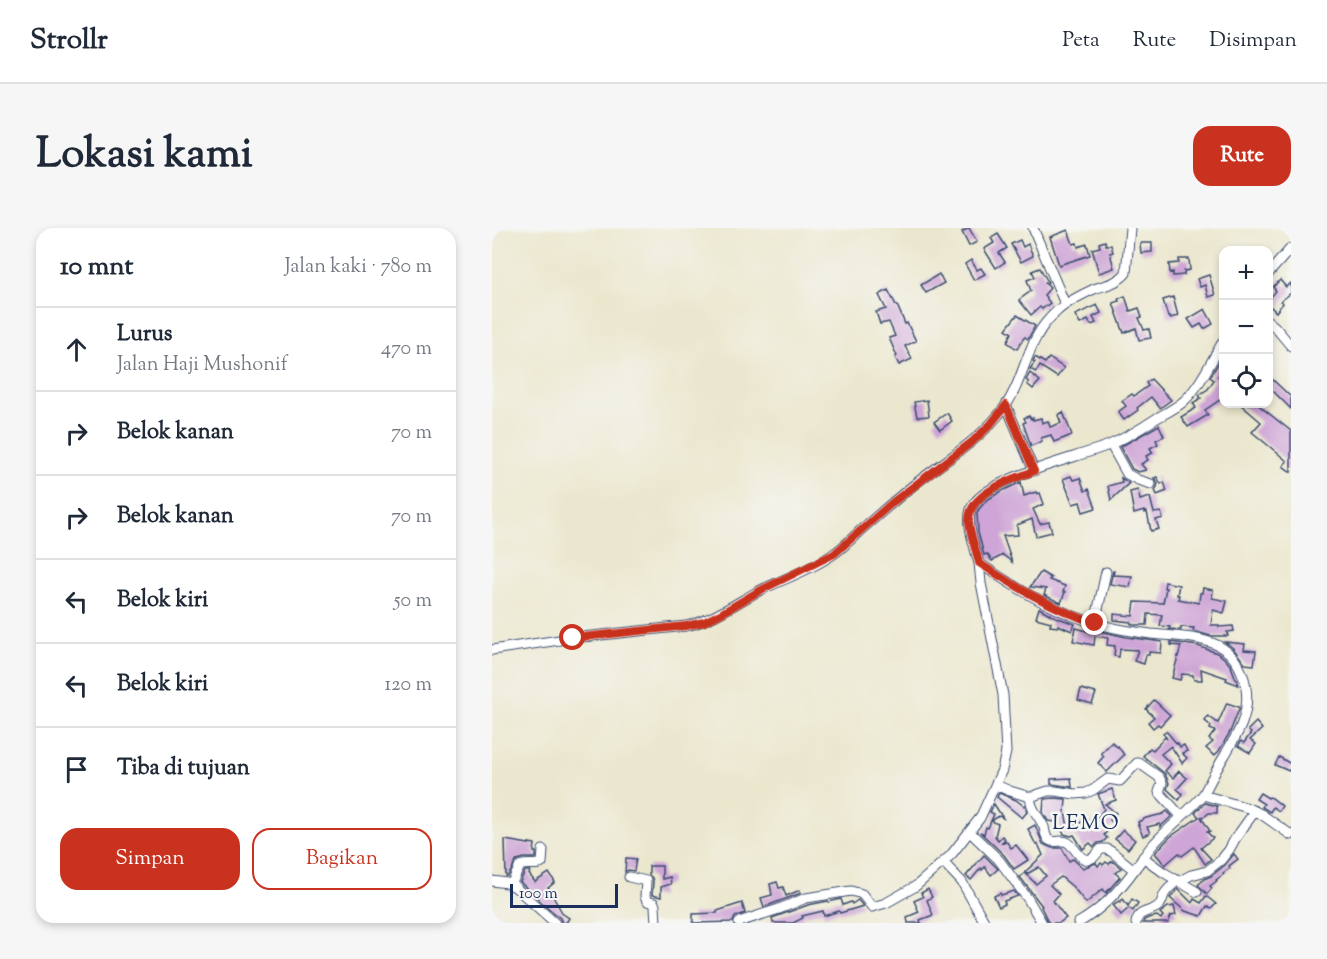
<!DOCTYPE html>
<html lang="id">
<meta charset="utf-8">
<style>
:root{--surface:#fff;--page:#f6f6f7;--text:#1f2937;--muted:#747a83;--line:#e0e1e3;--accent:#c8321e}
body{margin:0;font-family:"Sorts Mill Goudy",serif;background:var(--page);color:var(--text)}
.controls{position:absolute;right:18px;top:18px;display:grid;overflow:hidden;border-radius:12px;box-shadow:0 3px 9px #0003}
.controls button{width:54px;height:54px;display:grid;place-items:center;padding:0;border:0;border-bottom:2px solid var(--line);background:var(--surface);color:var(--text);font:30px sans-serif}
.scale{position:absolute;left:18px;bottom:15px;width:108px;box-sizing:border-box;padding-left:6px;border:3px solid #1b2f5e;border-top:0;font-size:16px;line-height:21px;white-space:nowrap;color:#1b2f5e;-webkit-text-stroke:4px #f6f6f2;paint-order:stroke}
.stop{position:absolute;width:18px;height:18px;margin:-14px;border:4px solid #c8321e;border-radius:50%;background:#fff}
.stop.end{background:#c8321e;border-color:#fff;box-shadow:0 2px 6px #0008}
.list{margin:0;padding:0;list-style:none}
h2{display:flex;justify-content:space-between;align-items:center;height:78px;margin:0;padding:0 24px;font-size:26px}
h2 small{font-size:20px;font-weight:400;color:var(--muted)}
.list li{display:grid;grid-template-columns:39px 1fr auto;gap:18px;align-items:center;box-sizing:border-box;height:84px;padding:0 24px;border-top:2px solid var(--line)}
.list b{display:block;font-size:22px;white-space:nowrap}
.list p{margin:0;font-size:20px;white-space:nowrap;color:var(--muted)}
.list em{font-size:20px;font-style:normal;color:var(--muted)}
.actions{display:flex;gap:12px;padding:18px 24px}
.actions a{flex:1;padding:14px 0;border:2px solid var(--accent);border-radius:18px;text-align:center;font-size:21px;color:var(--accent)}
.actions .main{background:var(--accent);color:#fff}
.icon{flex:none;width:33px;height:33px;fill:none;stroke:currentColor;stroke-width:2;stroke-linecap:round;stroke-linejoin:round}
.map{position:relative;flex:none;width:799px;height:695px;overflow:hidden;border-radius:18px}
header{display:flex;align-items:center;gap:36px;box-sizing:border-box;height:84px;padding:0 30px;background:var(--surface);border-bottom:2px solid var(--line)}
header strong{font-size:28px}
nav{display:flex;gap:33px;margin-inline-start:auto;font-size:21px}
.intro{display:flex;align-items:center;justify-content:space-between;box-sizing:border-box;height:144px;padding:0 36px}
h1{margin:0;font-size:42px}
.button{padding:15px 27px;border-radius:18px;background:var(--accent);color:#fff;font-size:21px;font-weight:700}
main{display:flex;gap:36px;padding:0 36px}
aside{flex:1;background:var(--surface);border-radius:18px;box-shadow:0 3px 9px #0003}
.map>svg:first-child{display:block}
.building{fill:#cea5d6}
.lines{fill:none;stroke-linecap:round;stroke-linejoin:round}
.minor-casing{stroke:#3a4b6f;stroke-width:11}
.minor{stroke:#fff;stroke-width:9}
.route{stroke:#c8321e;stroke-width:8}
.labels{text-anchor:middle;stroke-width:5;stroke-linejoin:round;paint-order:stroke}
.quarter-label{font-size:21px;letter-spacing:1.5px;fill:#1b2f5e;stroke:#f6f6f2}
</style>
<header>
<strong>Strollr</strong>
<nav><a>Peta</a><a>Rute</a><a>Disimpan</a></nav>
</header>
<div class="intro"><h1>Lokasi kami</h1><a class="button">Rute</a></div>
<main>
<aside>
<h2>10 mnt<small>Jalan kaki · 780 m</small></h2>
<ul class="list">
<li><svg class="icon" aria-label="ahead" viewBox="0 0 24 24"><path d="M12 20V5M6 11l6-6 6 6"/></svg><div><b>Lurus</b><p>Jalan Haji Mushonif</p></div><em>470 m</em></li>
<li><svg class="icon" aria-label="right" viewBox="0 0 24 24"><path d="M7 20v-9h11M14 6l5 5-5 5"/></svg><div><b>Belok kanan</b></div><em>70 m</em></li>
<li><svg class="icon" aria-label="right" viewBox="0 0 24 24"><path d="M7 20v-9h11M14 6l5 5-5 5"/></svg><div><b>Belok kanan</b></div><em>70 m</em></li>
<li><svg class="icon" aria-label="left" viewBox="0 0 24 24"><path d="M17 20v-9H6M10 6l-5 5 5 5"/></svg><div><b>Belok kiri</b></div><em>50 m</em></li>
<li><svg class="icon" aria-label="left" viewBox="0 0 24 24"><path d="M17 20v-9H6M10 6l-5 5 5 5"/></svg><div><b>Belok kiri</b></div><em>120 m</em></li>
<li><svg class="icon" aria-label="arrive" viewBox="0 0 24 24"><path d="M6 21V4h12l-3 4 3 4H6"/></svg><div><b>Tiba di tujuan</b></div></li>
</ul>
<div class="actions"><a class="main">Simpan</a><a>Bagikan</a></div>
</aside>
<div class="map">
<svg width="799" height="695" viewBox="0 0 799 695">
<rect width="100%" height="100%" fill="#f6f6f2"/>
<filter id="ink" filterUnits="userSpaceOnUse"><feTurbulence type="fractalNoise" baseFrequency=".0167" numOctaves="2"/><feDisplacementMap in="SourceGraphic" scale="12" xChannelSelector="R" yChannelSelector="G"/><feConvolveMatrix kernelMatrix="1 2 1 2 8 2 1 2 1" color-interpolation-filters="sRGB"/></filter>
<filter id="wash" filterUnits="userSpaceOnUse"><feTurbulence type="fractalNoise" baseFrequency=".008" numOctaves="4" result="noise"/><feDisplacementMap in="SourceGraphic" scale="24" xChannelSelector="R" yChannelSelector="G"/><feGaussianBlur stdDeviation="1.35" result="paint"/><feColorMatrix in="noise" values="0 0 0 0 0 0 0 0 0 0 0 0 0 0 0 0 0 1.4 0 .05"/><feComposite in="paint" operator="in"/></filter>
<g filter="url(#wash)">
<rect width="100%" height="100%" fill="#ebe7ce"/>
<g id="blocks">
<g class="building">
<path d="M477,0L485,14L477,18L470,4Z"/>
<path d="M576,2L581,16L585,15L586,19L595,16L598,27L567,37L558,9Z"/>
<path d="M506,6L515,20L507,25L513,34L504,40L492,21L502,15L499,10Z"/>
<path d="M528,12L531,19L536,16L541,28L529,34L519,16Z"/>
<path d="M613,13L614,17H619L621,24L618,25L622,40L607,45L600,21L608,19L607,15Z"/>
<path d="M648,15H660V24L649,25Z"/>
<path d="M687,31H697L698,42L692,43V47L681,48V44L678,45L677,36L687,35Z"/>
<path d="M479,32L485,42L489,40L493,46L482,52L473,36Z"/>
<path d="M548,40L556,54L553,55L558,60L552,67L558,75L550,81L548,79L539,87L527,72L539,63L535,52L543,49L540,43Z"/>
<path d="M447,46L452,55L434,65L429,57Z"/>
<path d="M717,47L723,67L716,69L713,57L708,59L705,51Z"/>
<path d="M788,52L794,59L799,55V65L789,73L791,75L784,84L777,77V71L784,63L781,59Z"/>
<path d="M396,62L404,77H405L413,96L415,95L424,113L413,118L420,131L407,137L403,129L405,128L397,110L403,108L397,94L388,96L384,84L394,81L387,67Z"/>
<path d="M633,68L638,83L647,80L650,89L647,90L652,102L657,101L659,110L647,112L644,100L632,105L621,75L627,73L626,71Z"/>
<path d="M681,69L686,88L678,90V88L676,89L671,72Z"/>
<path d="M605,77L609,85L601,89L604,95L599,97L596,92L588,96L583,87Z"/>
<path d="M713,81L721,96L712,101L709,96L702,100L696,91Z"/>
<path d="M525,87L543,98L536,111L533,109L531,111L525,121L515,114L519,107H518L520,105L514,101Z"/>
<path d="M543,129L553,135L557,130L572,140L565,149L548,138L544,144L538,141L543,134L541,133Z"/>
<path d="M727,134L732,138V142L726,148L732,151V169L713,182L716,187L696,199L689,189L704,180L701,175L709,170L707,167L716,161L722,152L718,149Z"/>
<path d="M538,145L548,153L541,161L535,156L537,154L534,152Z"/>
<path d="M659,151L679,172L668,180L659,169L645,180L646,182L632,192L626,184L634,178L630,173L640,166L642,168L656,158L654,155Z"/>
<path d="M780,151L799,169V181L777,159V154Z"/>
<path d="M435,172L437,188L425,189L422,174Z"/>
<path d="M748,176H765L799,203V244L791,238L795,233L760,204L769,194Z"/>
<path d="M571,184L580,207L562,214L559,207L549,210L550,213L539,218L531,195L534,194L532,190L537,188L539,191L541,190V192L549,190L550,195L556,193L558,199L569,195L566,187Z"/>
<path d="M455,185L460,193L448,202L442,194Z"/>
<path d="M667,197L672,208L664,212L666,216L658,220L661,225L654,228L656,232L649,236L654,242L646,244L640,241L628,219Z"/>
<path d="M579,248L581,252L588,250L593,263L597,261L604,280L591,284L588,274L581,276L571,251Z"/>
<path d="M665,249L669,256L672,254L675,263L665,267L663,262L665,259L666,255L662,250Z"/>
<path d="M629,250L637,255L619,272L616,258L630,254Z"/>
<path d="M529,254L532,268L544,264L545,266L548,265L552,276L541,281L548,296L557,294L560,304L544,308L540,291L525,297L526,307L511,308L520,334L511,327L500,333L495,326L492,327L486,304L485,285L487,281L495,272L508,264Z"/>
<path d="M646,262L648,272L658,269L662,285L669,284L671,290L664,292L667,301L659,303L655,284L652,285V283L642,286L638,264Z"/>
<path d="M621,343H622L621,347L640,348L638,359L618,356Z"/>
<path d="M549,344L559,350L557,352L573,358L571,364H573L569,375L552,367L554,361L538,359Z"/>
<path d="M673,354L687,357L685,367H687L686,371L707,375L708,365H710L711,360L721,362L720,370L735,373L732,385L721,382L719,397H727V399L741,398L742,403L735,404L736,408H719L701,403L702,400L689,399V402L677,401L678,399L668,398L670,387L656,386L655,397H643L639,396V394L622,392V386L641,388L643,374L671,375L674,360H672Z"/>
<path d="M547,380L561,388L583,396L580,403L566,397V399L558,398L559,394L544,390Z"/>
<path d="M584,400L602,405L603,402L634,409L670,414L669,425L657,424V427H654L652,436L642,433L646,422L628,421L627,429L622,428L623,418L615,417L616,410L603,408L602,417L581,413Z"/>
<path d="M679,414L706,418L725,425L732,430L739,438L746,457L734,452L735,450L709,441L710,452H702L701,447L690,446L688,452L680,450L689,418L679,417Z"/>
<path d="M733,414L753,416L752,422L764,423L762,437L753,436L741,420Z"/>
<path d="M589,461L604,465L600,476L586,472Z"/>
<path d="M662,472L678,487L668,498L666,496L661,500L656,494L662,489L654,481Z"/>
<path d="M735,475L747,479V481L738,504L727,523L722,528L714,520L721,514L717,511L723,503L718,501L719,498L713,493L716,488L726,495Z"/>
<path d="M764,494L770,501L758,512L764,516L758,525L746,518L749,513L752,515L759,505L756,502Z"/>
<path d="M674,503L685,516L686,515L688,519L692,517L695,523L690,525L695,530L690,535L679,518L669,526L679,536L673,543L681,550L687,543L695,550L685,561L691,566L687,572L675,561L677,555L673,546L651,528L658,520L661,522L673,509L675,511L671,505Z"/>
<path d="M620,514L625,519L626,518L632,527L615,544L606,535L612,528L609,525Z"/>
<path d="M787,529L799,536V540L797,543L783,537Z"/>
<path d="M579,550L580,559L559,556V551Z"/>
<path d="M620,561L624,572L613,576L624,585L618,592L622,596L612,607L615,610L611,614L606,615L602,619L598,615L591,621L582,607L579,608L572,606L569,601L567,602L564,594L556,593L551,584L552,571L562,570L574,571L573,584L576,599L596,592L599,598L612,581L606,566Z"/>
<path d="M507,565L524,572L532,578L533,577L535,584L530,590L505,569Z"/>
<path d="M768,565L776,570L777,569L780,570L790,578L787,583L781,579L778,584L770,579L772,576L764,571Z"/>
<path d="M713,575L725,578V585H717L713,588L709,589L718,603L715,604L721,610L709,620L719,631L713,636L702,619L690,628L687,625L673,637L663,625L678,609L707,589L703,585Z"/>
<path d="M502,576L511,590L507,588L499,593L506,596L503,608L506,612L510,608L513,611L509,615L514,613L519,620L524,617L536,632L522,641L512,627L488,604L492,606L494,599L496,600L502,586L498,584Z"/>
<path d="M675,583L680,588L668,599V596L655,599L658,605L651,608L646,597H647L646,594L654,590L671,586Z"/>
<path d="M543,597L551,616L560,620H570L577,633L581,631L591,640L604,635L606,638L609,635L611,637L614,634L617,636L620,633L629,640L623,645L628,649L614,665L611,661L594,675L581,659L569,649L558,657L567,666L561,673L574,690L567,695H557L549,679L550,678L528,649L533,645L544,656L554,648L547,639L535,646L533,644L551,627L546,616L544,617L536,601Z"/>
<path d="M631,602L643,612L636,621L623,611Z"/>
<path d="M13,612L37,616V615L43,616L42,624H44V630H32L25,632L16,648H14Z"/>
<path d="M742,626L746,631L737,638L738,640L731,645L732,646L724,652L725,653L718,658L720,660L715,666L706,657L712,651L719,648L733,637Z"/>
<path d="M492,627L506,641L499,647L493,639L490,642L489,640L479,652L474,648Z"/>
<path d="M134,630L144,631L142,643L136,642L133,644Z"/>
<path d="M157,638H170V651L178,649L179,656L169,659V669L160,667L161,653L160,650L157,647Z"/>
<path d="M33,643H38L37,646L43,654L57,645L63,654L56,660L71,686L77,690L74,695H70L68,690L47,672L44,666L42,667L28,654Z"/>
<path d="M285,654L287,660L291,659L294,668L308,662L309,665L272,679L269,670L280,667L278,656Z"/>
<path d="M436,661L440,669L435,672L441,687L428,692L429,695H416L415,689L427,684L422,673L431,669L429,665Z"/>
<path d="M686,661L700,675L702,671L709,675L714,668L724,676L719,681L715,678L709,688L693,683L678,670Z"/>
<path d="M522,663L526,668L512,673L513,676L507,679L502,668L508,665L509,667Z"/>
<path d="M349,671L351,677L359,674L360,676L366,672L371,678L348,685L347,683L332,688L331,683L310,688L311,690L301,695H281L280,690L316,677L336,673L337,674Z"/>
<path d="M631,671L636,678L640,671L646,675L641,683L637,680L629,687L621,677L627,673L628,674Z"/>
<path d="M250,675L253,685L243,689L241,694L201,695V686L225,685V683Z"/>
<path d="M682,678L684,687L679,688L676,695H651L652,692L656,690L665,688L669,691L671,688L668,685L676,679Z"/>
</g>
</g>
</g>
<g filter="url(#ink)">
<use href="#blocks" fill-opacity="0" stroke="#3a4b6f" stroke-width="1.5"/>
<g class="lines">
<g class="minor-casing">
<g id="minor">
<path d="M541,0L573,76"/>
<path d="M776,46L799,20"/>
<path d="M776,93L783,99L799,118"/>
<path d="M514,177L542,243"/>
<path d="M619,217L635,246L646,252L659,256"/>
<path d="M603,395L614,344"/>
<path d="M0,422L81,410L194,398C220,392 240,378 263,365C288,352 317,343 340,327C352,319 361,309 371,300C390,284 407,268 427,253C458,229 488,212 512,180C532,153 534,116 557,91C569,77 585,69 602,61C613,57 626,55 634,45L638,0"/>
<path d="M504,557L518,563L538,569L556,563H563L583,566L594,565L601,562L616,551L628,553L645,535H647L667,549L670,555L667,564L689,588"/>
<path d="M711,567L756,580L769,586L799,607"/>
<path d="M538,569C540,584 546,586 552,599C553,603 553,609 557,612C562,616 570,611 575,614C584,619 585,630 596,632L602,629L609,621H615L620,624L642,642"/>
<path d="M478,604L507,632L536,671L550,695"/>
<path d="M651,629L671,644L705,664"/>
<path d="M452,635L470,654L493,695"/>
<path d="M137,649L154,653L153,669L155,673L162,675L163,678L164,695"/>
<path d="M0,653L15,655L23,659L63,695"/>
<path d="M19,657L28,638C35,634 43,639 50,635L51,622"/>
<path d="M247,695L250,693L287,681L314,670L359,663L370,666L380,679L394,675L424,658L459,627L488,590L510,542L514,524L511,467L489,355L487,335"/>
<path d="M586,695C611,681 629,661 645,638C650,632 654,625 659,619C675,600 695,586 711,567C718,554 725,540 733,527C739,516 746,506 750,495C762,462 750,422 714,413C696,408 678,408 659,406C644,404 629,402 614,398C569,388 525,361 487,335C483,320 472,291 481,277C498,249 585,230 617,217C634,210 650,200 665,190C674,185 684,180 692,173C709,157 720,131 732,112"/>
<path d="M644,695C646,682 656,685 665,679C671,675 669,673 672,667C674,662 681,657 685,653H688L699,647L715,643L729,632L737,622L743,611L763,583"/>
</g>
</g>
<use href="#minor" class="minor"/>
</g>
</g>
<g class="lines" filter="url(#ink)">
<path class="route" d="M81,410L194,398L212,394L230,385L269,362L342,326L401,274L480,214L498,197L514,177L542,243C521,251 476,265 477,293C478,307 484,321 487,335C524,359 561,381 603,395"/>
</g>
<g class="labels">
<g class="quarter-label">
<text x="594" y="601">LEMO</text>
</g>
</g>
</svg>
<div class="controls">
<button>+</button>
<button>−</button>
<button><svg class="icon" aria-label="locate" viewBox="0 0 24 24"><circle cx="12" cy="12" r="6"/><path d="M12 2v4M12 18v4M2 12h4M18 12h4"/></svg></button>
</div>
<div class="scale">100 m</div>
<div class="stop" style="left:81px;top:410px"></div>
<div class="stop end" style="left:603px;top:395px"></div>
</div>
</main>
